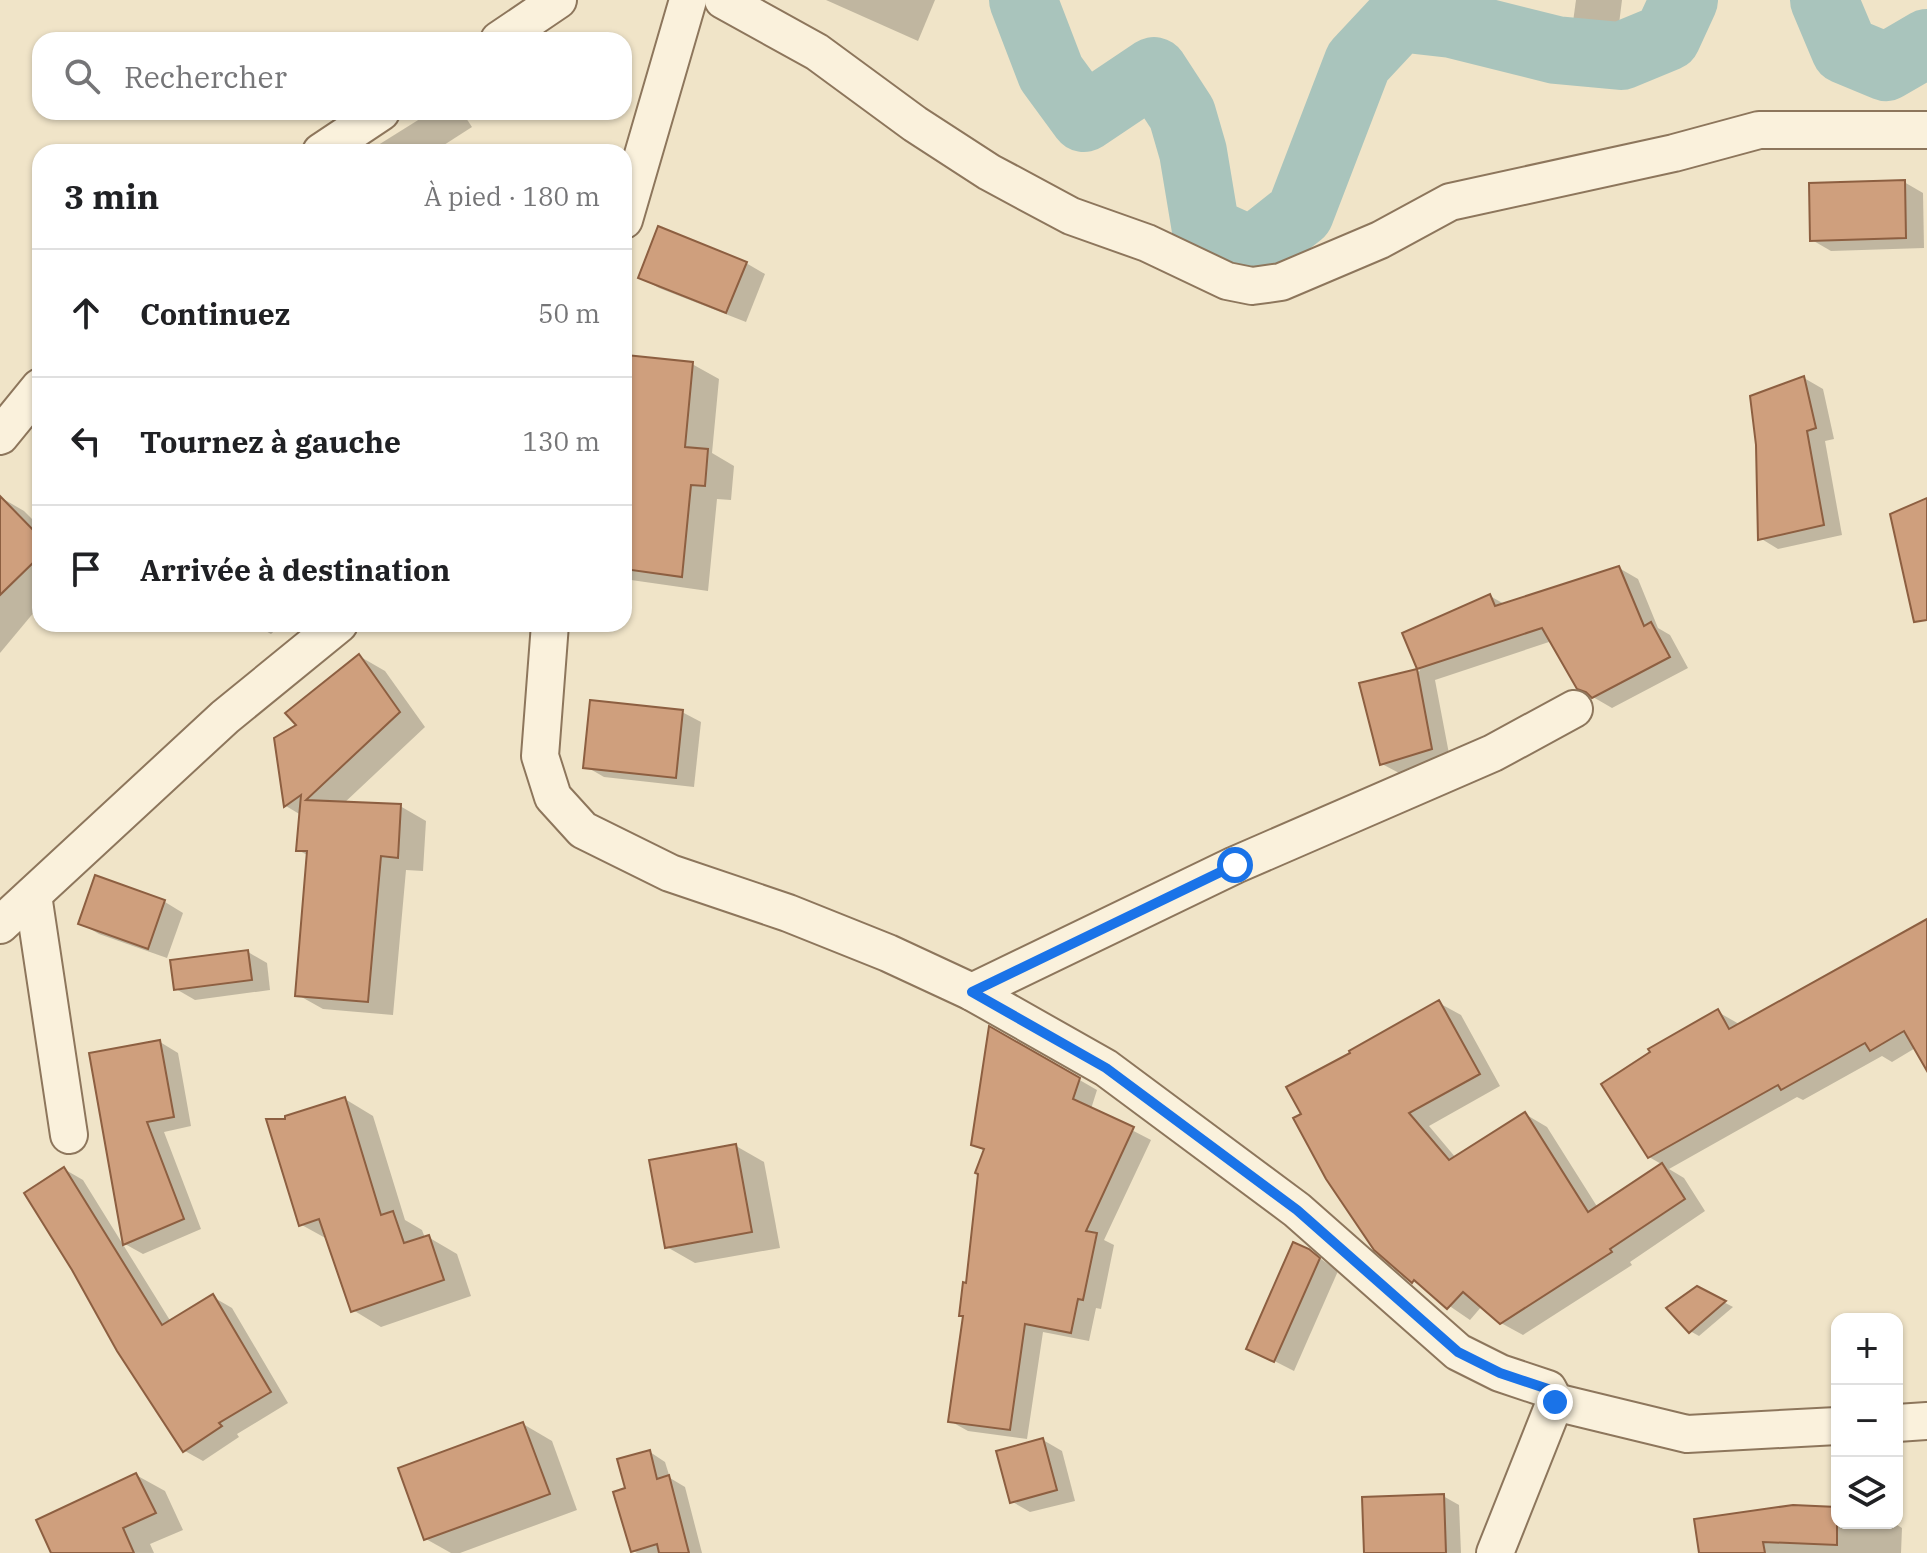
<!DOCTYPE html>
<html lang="fr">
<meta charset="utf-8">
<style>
:root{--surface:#fff;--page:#f6f6f6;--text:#202124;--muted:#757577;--line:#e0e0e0}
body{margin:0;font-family:"IBM Plex Serif",serif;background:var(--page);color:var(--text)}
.controls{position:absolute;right:24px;bottom:24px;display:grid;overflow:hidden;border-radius:16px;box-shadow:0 2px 6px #0004}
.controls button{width:72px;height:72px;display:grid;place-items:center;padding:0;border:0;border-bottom:2px solid var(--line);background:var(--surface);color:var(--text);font:40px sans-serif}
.stop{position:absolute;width:24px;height:24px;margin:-18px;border:6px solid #1a73e8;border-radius:50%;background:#fff}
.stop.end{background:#1a73e8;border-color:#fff;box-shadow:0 2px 8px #0008}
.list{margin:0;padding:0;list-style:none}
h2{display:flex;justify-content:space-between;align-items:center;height:104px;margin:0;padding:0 32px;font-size:34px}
h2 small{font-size:26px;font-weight:400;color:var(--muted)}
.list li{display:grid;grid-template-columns:52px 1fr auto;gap:24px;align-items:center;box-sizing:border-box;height:128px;padding:0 32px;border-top:2px solid var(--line)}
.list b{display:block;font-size:30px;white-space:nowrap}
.list em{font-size:26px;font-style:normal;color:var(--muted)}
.icon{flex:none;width:44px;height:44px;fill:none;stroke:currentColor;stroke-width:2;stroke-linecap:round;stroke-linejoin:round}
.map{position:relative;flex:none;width:1927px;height:1553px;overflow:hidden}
.search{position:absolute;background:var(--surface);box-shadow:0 2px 6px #0004;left:32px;top:32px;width:600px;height:88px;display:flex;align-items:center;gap:20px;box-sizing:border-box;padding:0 28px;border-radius:24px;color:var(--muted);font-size:30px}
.panel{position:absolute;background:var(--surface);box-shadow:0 2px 6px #0004;left:32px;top:144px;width:600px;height:488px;border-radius:24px}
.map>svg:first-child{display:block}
.shadow{fill:#0003}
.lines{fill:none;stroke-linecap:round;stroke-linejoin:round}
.river{stroke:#a9c4bc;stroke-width:68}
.building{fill:#cf9f7d;stroke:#8d5f41;stroke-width:2}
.minor-casing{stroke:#8d765c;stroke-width:40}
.minor{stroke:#faf1dc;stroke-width:36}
.route{stroke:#1a73e8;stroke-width:10}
</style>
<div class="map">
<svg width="1927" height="1553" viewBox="0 0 1927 1553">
<rect width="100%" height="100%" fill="#f0e4c8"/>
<g class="shadow">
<path d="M826,0H935L918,41Z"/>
<path d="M1576,0H1622L1618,32L1582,27L1573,22Z"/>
<path d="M431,112H462L472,127L433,152H367Z"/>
<path d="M1904,182L1923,193L1924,248L1831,251L1812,240Z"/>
<path d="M746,263L765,274L746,322L659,288L640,277Z"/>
<path d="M692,364L719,379L712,453L734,466L731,500L717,499L708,591L624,579V384Z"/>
<path d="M1804,378L1823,389L1834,439L1825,441L1842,535L1778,549L1760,538Z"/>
<path d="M0,497L24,511L40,527V605L0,653Z"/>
<path d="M1619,568L1638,579L1658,628L1670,635L1688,668L1612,708L1593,697L1552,641L1435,680L1450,759L1401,774L1382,764L1361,684L1420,671L1404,634L1490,596L1506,605Z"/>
<path d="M253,624H282L271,634Z"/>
<path d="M359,656L385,671L425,727L343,804L400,806L426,821L423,871L406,870L393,1015L323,1009L298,995L309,856L298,850L301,815L286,806L276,739L299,726Z"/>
<path d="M682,712L701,722L694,787L604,777L585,766Z"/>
<path d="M96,878L165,902L183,913L167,958L99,934L80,923Z"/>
<path d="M248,952L267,963L270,990L195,1000L176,989Z"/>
<path d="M1927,994V1041L1892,1062L1882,1056L1803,1100L1797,1097L1669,1169L1684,1178L1705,1211L1630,1262L1632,1265L1523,1335L1501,1323L1482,1306L1470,1320L1413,1281L1328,1178L1439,1003L1461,1015L1500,1086L1429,1126L1456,1158L1525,1114L1547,1127L1598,1208L1663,1165L1649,1157L1718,1012L1739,1024Z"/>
<path d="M991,1029L1097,1090L1091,1109L1151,1140L1104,1240L1114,1245L1101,1309L1096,1308L1089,1341L1043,1332L1027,1439L968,1431L950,1421L985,1151L973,1144Z"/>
<path d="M160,1042L178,1053L191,1126L164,1132L201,1229L143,1254L125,1244Z"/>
<path d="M345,1099L373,1116L405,1220L422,1230L425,1238L428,1237L457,1254L471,1296L381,1327L353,1310L329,1240L300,1224L287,1121Z"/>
<path d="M736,1146L764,1162L780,1248L695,1263L667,1247Z"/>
<path d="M64,1169L83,1180L171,1322L213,1297L232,1308L288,1403L237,1434L239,1437L203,1461L185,1451Z"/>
<path d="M1308,1250L1338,1271L1294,1371L1249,1348Z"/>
<path d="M1697,1288L1733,1307L1699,1336L1690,1331Z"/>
<path d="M523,1424L552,1441L577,1510L460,1553H451L426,1539Z"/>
<path d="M1043,1440L1062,1451L1075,1501L1030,1512L1011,1501Z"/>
<path d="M650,1452L665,1462L670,1478L685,1487L702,1553H637L632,1550L627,1490Z"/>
<path d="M136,1475L165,1491L183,1530L150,1544L154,1553H53Z"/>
<path d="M1443,1496L1459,1505L1461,1553H1366Z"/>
<path d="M1837,1509V1523H1894L1902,1528L1901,1553H1701Z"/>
</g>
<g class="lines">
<g class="river">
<path d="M1023,0L1051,73L1084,118L1154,71L1182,114L1193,152L1206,230L1252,251L1300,213L1358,62L1399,18L1452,24L1556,50L1621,56L1667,37L1684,0"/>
<path d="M1824,0L1845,50L1886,67L1927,43"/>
</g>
</g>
<g class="building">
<path d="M1905,180L1906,238L1810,241L1809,183Z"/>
<path d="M658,226L747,262L726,313L638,278Z"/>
<path d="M626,355L693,362L685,447L708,449L705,486L691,485L682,577L624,569Z"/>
<path d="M1804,376L1816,428L1807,431L1824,525L1758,540L1756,445L1750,396Z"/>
<path d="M0,496L40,537V556L0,595Z"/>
<path d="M1927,498V620L1914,622L1890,514Z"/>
<path d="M1619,566L1644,626L1651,622L1670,657L1592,698L1586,692L1577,689L1542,628L1417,669L1402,633L1490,594L1495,606Z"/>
<path d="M359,654L400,712L306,800L401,804L398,858L381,856L368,1002L295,996L307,851H296L301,795L284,807L274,738L296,725L285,713Z"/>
<path d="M1417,669L1432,749L1380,765L1359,683Z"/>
<path d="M590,700L683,710L676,778L583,768Z"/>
<path d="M95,875L165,900L148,949L78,924Z"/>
<path d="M1927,919V1071L1904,1031L1870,1051L1865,1043L1781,1090L1778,1085L1648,1158L1601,1084L1650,1052L1648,1049L1718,1009L1729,1029Z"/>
<path d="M248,950L252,980L174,990L170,960Z"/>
<path d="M1439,1000L1480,1074L1409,1113L1449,1160L1525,1112L1588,1212L1662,1163L1685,1199L1610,1249L1612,1252L1500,1324L1463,1292L1447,1309L1414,1280L1412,1283L1374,1250L1326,1179L1293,1118L1301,1114L1286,1087L1350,1053L1349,1051Z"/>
<path d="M989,1026L1080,1078L1073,1099L1134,1127L1086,1231L1097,1233L1083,1300L1078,1299L1071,1333L1025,1324L1010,1430L948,1422L963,1316H959L963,1282L966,1283L978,1174L975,1173L984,1149L971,1145Z"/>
<path d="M160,1040L174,1117L147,1122L184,1219L123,1245L89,1053Z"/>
<path d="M345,1097L381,1215L393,1211L404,1243L429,1235L444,1280L351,1312L319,1219L299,1226L266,1119H285V1116Z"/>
<path d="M736,1144L752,1232L665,1248L649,1160Z"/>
<path d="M64,1167L162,1325L213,1294L271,1392L219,1423L222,1426L183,1452L117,1351L72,1270L24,1193Z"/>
<path d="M1293,1242L1309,1249L1320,1258L1274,1362L1246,1349Z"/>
<path d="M1697,1286L1726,1301L1689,1333L1666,1308Z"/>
<path d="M523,1422L550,1494L424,1540L398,1468Z"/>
<path d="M1043,1438L1057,1490L1010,1503L996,1451Z"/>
<path d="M650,1450L657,1479L669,1475L689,1553H659L657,1544L631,1552L613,1492L625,1488L617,1459Z"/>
<path d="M136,1473L156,1513L123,1528L134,1553H51L36,1520Z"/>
<path d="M1444,1494L1446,1553H1364L1362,1497Z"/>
<path d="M1793,1505L1837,1507V1545L1763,1542L1765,1553H1699L1694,1519Z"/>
</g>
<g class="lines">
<g class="minor-casing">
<g id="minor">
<path d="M723,0L817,52L915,124L989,172L1071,216L1147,243L1227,281L1252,286L1281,282L1380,240L1450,202L1674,153L1759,130H1927"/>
<path d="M499,40L558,0"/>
<path d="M321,152L381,112"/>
<path d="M624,220L688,0"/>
<path d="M0,436L40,387"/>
<path d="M550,624L540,756L553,797L583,830L670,873L788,913L888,953L972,992L1106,1068L1297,1210L1458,1352L1500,1373L1548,1389L1555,1402L1495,1553"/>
<path d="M33,895L69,1135"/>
<path d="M0,925L225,717L339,624"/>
<path d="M972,992L1235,865L1493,753L1574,709"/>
<path d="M1555,1402L1687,1434L1837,1426"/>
<path d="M1897,1423L1927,1421"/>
</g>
</g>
<use href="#minor" class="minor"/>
</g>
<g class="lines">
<path class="route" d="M1235,865L972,992L1106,1068L1297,1210L1458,1352L1500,1373L1548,1389L1555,1402"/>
</g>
</svg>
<div class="controls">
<button>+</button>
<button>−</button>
<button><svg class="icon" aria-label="layers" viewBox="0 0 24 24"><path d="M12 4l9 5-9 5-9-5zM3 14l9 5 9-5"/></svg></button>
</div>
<div class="stop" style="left:1235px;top:865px"></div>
<div class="stop end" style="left:1555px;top:1402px"></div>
<div class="search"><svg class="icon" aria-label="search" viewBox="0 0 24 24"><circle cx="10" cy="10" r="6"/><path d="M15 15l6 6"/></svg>Rechercher</div>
<section class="panel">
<h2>3 min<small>À pied · 180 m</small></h2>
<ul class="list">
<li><svg class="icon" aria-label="ahead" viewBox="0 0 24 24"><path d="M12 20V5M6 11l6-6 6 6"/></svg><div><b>Continuez</b></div><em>50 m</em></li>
<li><svg class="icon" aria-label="left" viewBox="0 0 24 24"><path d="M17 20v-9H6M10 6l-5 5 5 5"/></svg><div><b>Tournez à gauche</b></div><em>130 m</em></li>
<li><svg class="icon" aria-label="arrive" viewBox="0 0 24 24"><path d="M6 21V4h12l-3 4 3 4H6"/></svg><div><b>Arrivée à destination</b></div></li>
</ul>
</section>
</div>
